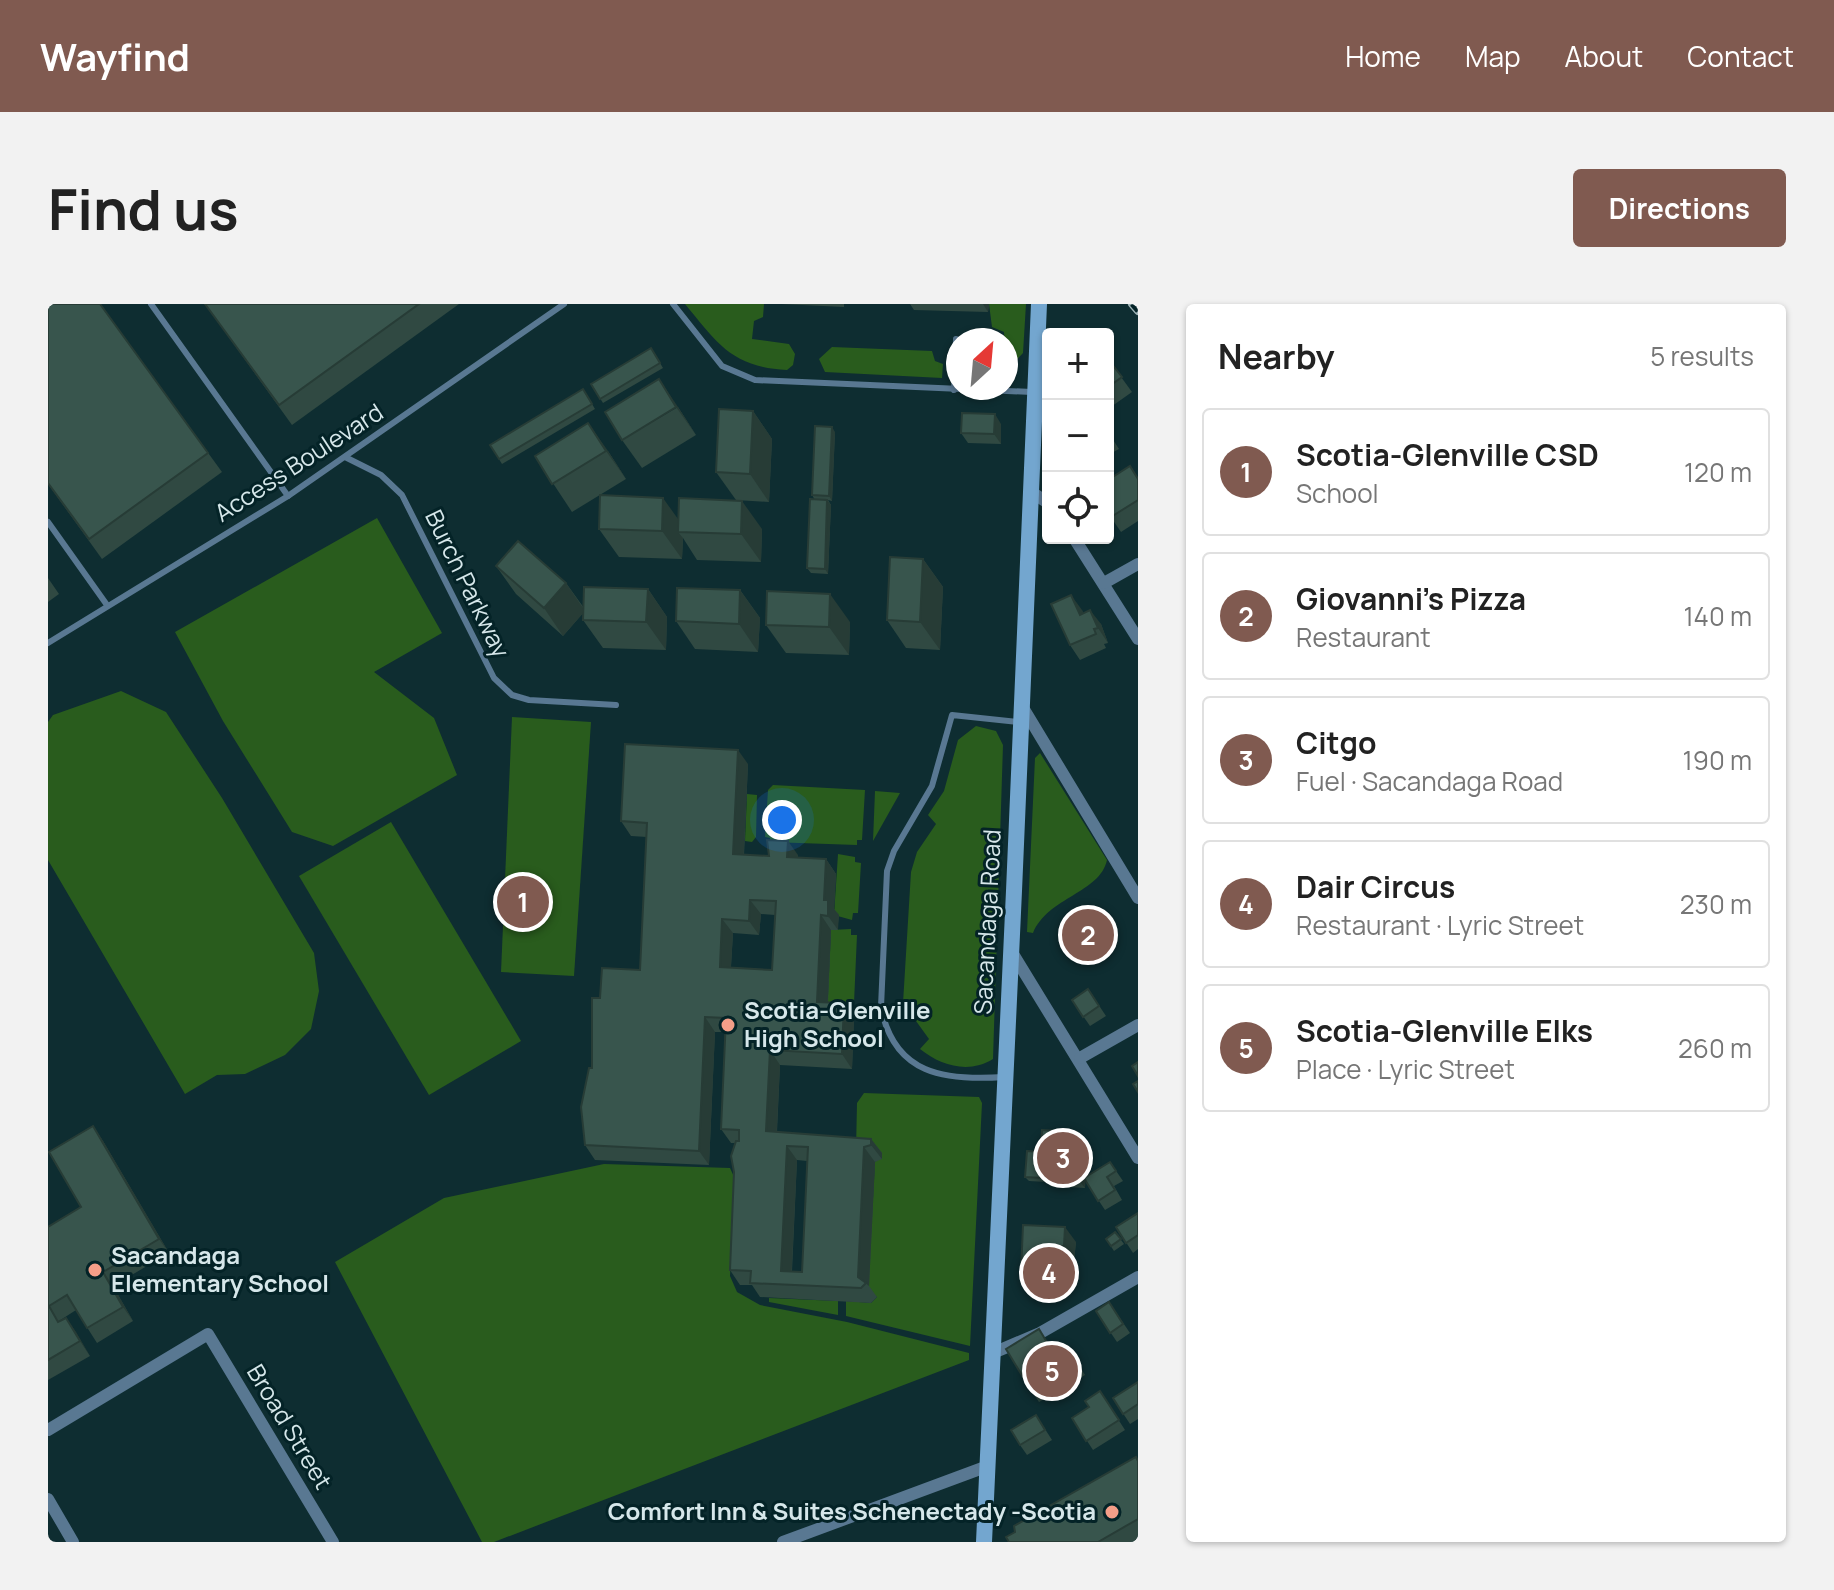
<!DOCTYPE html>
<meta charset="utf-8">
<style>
:root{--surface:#fff;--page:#f2f2f2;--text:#222;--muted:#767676;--line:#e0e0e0;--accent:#805a50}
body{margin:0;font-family:Manrope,sans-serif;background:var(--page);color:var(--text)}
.controls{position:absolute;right:24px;top:24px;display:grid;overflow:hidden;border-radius:8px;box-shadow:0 2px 6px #0004}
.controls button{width:72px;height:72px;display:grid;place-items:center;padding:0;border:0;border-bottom:2px solid var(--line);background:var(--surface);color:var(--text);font:40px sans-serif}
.compass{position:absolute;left:898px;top:24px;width:72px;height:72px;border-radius:50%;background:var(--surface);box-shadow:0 2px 6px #0004;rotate:26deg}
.you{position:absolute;left:734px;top:516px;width:28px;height:28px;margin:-20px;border:6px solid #fff;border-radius:50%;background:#1a73e8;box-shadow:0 0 0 12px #1a73e833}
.badge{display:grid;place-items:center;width:52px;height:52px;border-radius:50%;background:var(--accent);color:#fff;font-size:26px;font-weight:700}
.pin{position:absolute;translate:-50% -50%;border:4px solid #fff;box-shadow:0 2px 8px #0006}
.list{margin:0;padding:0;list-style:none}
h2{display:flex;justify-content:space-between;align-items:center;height:104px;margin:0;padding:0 32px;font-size:34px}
h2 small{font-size:26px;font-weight:400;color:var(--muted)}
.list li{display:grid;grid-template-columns:52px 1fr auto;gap:24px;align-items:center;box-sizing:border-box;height:128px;margin:0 16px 16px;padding:0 16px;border:2px solid var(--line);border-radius:8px}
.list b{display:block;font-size:30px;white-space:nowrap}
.list p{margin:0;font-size:26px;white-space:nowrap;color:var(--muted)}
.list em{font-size:26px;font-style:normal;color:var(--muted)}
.icon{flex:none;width:44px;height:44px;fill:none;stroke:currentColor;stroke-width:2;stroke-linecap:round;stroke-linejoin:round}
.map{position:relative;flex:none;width:1090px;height:1238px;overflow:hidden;border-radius:8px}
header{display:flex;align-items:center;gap:48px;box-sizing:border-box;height:112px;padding:0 40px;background:var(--accent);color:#fff}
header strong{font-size:38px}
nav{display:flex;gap:44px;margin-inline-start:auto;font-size:28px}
.intro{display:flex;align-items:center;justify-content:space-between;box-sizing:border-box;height:192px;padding:0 48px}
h1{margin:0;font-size:56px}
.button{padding:20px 36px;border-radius:8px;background:var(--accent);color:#fff;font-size:28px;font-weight:700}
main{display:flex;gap:48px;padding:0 48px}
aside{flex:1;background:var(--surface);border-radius:8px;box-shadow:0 2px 6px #0004}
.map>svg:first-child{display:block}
.green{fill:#295c1d}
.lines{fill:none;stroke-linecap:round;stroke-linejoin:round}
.lane{stroke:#597892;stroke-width:6}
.street{stroke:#597892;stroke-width:12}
.secondary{stroke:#73a6cf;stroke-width:16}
.rail-casing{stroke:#a0b5b8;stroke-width:8}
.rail{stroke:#042327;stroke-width:5;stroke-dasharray:15;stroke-linecap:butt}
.wall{fill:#304942;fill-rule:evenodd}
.shaded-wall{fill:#273c36}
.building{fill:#38554d;stroke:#273c36;stroke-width:2;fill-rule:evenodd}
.poi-dot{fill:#f49e88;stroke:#042327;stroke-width:3}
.labels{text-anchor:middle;stroke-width:6;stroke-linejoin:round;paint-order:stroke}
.street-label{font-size:24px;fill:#d6e7ea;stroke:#042327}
.poi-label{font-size:24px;font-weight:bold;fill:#d6e7ea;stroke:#042327;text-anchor:start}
</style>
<header>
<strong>Wayfind</strong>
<nav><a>Home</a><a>Map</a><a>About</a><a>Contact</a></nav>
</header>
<div class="intro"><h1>Find us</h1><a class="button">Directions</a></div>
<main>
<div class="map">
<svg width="1090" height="1238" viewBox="0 0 1090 1238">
<rect width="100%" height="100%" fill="#0e2d31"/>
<g class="green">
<path d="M637,0H716L715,13L706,17L704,35L741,40L747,50L745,61L739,66C684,63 670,40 637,0Z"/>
<path d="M941,0H978L975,49L958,67L956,28L944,23Z"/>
<path d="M784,43L884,47L887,57L895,60L894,74L777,68L771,55Z"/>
<path d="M329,214L394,329L326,368L386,414L409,471L285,542L244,528L175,417L127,328Z"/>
<path d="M73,387L118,408L174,494L266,649L271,687L263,725L237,751L197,770L169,771L137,790L0,556V418L5,411Z"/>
<path d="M464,413L543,418L526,672L453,668Z"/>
<path d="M928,422L948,427L955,441L945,755C921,770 893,762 872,745L881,735L855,699L863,568L869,548L888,520L880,511L896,487L910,436Z"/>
<path d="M992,449L1059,556C1052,589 1000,593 985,629L979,628L987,454Z"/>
<path d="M725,481L817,486L814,536H809V541L722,538V534L717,533L720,486Z"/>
<path d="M827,487L852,489L825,537Z"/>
<path d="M699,490L709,491L708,533L704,538L697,537Z"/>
<path d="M343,518L473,737L381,791L251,572Z"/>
<path d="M790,550L807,553V558L813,559L810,609H805L804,616L786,611Z"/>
<path d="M803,625V631H809L806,699L779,713L783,626Z"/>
<path d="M816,789L931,793L934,799L922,1042L798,1012V997L823,999L829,993L820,987L827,858L834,852L808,846L809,799Z"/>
<path d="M556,860L682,864L687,875L682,972L689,988L712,1001L799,1018L921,1049V1056L446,1238H434L287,958L396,894Z"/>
<path d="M721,994L790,997V1011L721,998Z"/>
</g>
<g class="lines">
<g class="lane">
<path d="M103,0L240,192"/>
<path d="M625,0L674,62L707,76L984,88"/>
<path d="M906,86L908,35"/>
<path d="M297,153L333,171L354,191L446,374L464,391L481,396L568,401"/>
<path d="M0,218L59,301"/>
<path d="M0,339L240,192L516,0"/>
<path d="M956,773C897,777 846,771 833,703L839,567L846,547L884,482L904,411L971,418"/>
</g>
<g class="street">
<path d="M985,189L1000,199"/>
<path d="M1026,234L1090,335"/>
<path d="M1056,279L1090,260"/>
<path d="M974,402L1090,594"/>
<path d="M965,650L1090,854"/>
<path d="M1032,754L1090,721"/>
<path d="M945,1049L992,1029L1090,973"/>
<path d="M0,1126L160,1030L285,1238"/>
<path d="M0,1195L25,1238"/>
<path d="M735,1238L940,1162"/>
</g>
<path class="secondary" d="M936,1238C957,825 973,413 991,0"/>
<g class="rail-casing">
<path id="rail" d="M1084,0L1090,7"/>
</g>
<use href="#rail" class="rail"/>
</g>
<g class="wall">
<path d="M52,0L174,168L54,255L0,180Z"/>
<path d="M157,0H411L244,121Z"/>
<path d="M733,0H796V3Z"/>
<path d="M862,0H941L940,8L866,6Z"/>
<path d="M603,44L615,64L555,99L543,80Z"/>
<path d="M1060,55L1084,88L1060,105Z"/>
<path d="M535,85L547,105L454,160L442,141Z"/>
<path d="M630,103L648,131L594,164L574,136Z"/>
<path d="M705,107L724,135L721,198L688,196L668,168Z"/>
<path d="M953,120V140L920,139L913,129Z"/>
<path d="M787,128L784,197L780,196L783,201L780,270L763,269L759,264L767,196L764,191Z"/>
<path d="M1060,128L1071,145L1060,151Z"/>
<path d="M560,147L578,175L524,208L487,152Z"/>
<path d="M1082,162L1090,174V217L1073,228L1060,209Z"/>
<path d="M630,215L714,225L713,258L649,256L635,234L634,255L571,253L551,225Z"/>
<path d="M875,255L895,283L892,346L858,344L839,316Z"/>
<path d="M448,262L518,279L536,304L600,285L619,313L618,346L555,344L535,316V309L515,332L468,290Z"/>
<path d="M0,274L11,290L0,298Z"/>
<path d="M692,286L712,314L710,348L647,345L628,317Z"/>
<path d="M1034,306L1035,309L1053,320L1060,339L1056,340L1058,344L1032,356L1022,341Z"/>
<path d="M802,318L801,351L738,349L718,321Z"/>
<path d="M700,460L696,551L721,552L750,551V554L778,555L788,570L786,605L791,611L790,619V626H783L780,699L806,714L804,765L732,761L729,828L823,835L834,849V855L827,858L821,982L829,993L823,999L712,993L704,981H692L682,966L687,839H683L673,825L677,728H667L661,861L547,856L537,841L544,764L552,694L592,666L599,533L583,532L573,517ZM713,610L727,611L724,666L683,663L685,629L711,631ZM749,856L759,857L754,968L744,967Z"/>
<path d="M1040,685L1058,712L1042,722L1024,696Z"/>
<path d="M45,822L55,837L121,949L65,982L85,1017L49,1039L28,1006L11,1017L18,1014L42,1052L0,1076V923L33,903Z"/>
<path d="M1040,843L1037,873L1062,858L1075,877L1066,882L1074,896L1057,906L1037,876V884L1002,882L998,876V878L981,877L977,873L993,848Z"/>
<path d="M1090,909V945L1085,949L1068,923Z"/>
<path d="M975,921L1028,938L1026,957L1019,956L1018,984L983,982L973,968Z"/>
<path d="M1067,928L1076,940L1066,947L1058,935Z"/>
<path d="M1061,998L1082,1029L1069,1038L1048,1007Z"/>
<path d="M1001,1040L1007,1049L1019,1042L1037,1071L991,1098L981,1083Z"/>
<path d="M1090,1078V1115L1082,1120L1065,1094Z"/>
<path d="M1052,1087L1077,1126L1045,1146L1024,1114L1041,1103Z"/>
<path d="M988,1111L1004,1136L979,1151L972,1141Z"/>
<path d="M1090,1156V1238H961Z"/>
</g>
<g class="shaded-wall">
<path d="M935,0H941L940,8Z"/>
<path d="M611,75L630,103L648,131L628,103Z"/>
<path d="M705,107L724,135L721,198L702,170Z"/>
<path d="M947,110L953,120V140L946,130Z"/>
<path d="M540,119L560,147L578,175L558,147Z"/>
<path d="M784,123L787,128L784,197L781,192Z"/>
<path d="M615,194L635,222L630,228L635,234L634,255L614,227Z"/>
<path d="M779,196L783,201L780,270L777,265Z"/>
<path d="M694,197L714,225L713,258L693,230Z"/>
<path d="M875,255L895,283L892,346L872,318Z"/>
<path d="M518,279L537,307L515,332L496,304Z"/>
<path d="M600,285L619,313L618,346L598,318Z"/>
<path d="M692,286L712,314L710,348L691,320Z"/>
<path d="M782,290L802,318L801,351L781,323Z"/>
<path d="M1023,291L1034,306L1042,325L1032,311Z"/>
<path d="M1042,306L1053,320L1060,339L1050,324Z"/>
<path d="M690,446L700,460L695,565L685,550Z"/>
<path d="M740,537L750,551L749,568L739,553Z"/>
<path d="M778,555L788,570L786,605L791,611L790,626L780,612L776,596Z"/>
<path d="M702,596L713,610L711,631L701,617Z"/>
<path d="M773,611L783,626L779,713L769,698Z"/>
<path d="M674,615L685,629L682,677L672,663Z"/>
<path d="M796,699L806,714L804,765L794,750Z"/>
<path d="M657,713L667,728L661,861L651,847Z"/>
<path d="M722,746L732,761L728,842L718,827Z"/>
<path d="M45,822L55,837L121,949L111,935Z"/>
<path d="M1029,828L1040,843L1037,884L1026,870Z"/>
<path d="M823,835L834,849V855L823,841Z"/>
<path d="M739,842L749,856L743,981L733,967Z"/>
<path d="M816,843L827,858L821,982L810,973Z"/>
<path d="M1017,923L1028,938L1026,957L1016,942Z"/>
<path d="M1009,942L1019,956L1018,984L1007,970Z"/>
<path d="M55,968L65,982L85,1017L75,1003Z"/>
<path d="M18,1014L28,1028L42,1052L32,1037Z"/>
</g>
<g class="building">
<path d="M0,0H52L160,149L41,235L0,179Z"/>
<path d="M157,0H371L231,101Z"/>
<path d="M603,44L612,59L552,95L543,80Z"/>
<path d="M1060,55L1074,73L1060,83Z"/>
<path d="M611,75L628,103L574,136L557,108Z"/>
<path d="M535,85L544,100L451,155L442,141Z"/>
<path d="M671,105L705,107L702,170L668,168Z"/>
<path d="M914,109L947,110L946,130L913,129Z"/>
<path d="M540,119L558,147L504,180L487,152Z"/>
<path d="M767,122L784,123L781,192L764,191Z"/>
<path d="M1082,162L1090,175V196L1063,213L1060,209V176Z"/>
<path d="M552,191L615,194L614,227L551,225Z"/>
<path d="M631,194L694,197L693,230L630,228Z"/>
<path d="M762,195L779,196L777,265L759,264Z"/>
<path d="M470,237L518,279L496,304L448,262Z"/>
<path d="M842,253L875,255L872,318L839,316Z"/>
<path d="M536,283L600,285L598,318L535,316Z"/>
<path d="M629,284L692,286L691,320L628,317Z"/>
<path d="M719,287L782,290L781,323L718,321Z"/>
<path d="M1023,291L1032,311L1042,306L1050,324L1046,325L1048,330L1022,341L1003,300Z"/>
<path d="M577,440L690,446L685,550L721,552L719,536L740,537L739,553L778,555L776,596H780V612L773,611L769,698L796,699L794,750L722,746L718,827L823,835V841L816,843L810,973L818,979L813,984L702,979L703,967L682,966L686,868L683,852L688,837H691V826L673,825L678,714L657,713L651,847L537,841L533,803L541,764H544V694H552L554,664L592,666L599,519L573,517ZM702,596L728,597L724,666L672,663L674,615L701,617ZM739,842L760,843L754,968L733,967Z"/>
<path d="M1040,685L1051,702L1035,713L1024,696Z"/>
<path d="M1090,758V772L1084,762Z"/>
<path d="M1090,777V788L1085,780Z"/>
<path d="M45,822L111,935L55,968L75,1003L39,1024L19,991L1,1002L10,1018L18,1014L32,1037L0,1056V923L33,903L1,848Z"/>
<path d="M994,826L1029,828L1026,870L992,868Z"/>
<path d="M979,847L993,848L992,868L994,871V874L977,873Z"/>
<path d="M1062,858L1068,867L1059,873L1067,886L1050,897L1036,874Z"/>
<path d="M1090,909V931L1078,939L1068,923Z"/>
<path d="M975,921L1017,923L1016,942H1009L1007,970L973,968Z"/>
<path d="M1067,928L1073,935L1063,942L1058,935Z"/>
<path d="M1061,998L1075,1020L1062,1029L1048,1007Z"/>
<path d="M991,1025L1006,1050L1019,1042L1027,1056L981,1083L958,1045Z"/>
<path d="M1090,1078V1100L1075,1110L1065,1094Z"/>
<path d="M1052,1087L1071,1116L1038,1137L1024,1114L1041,1103L1037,1097Z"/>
<path d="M988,1111L997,1126L972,1141L963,1126Z"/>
<path d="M1088,1153L1090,1157V1215L1050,1238H961L958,1233L967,1228L966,1222Z"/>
</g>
<g class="poi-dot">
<circle cx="680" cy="721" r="8"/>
<circle cx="47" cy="966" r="8"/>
<circle cx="1064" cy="1208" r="8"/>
</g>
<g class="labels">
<g class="street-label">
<text transform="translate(251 159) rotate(-33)" y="8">Access Boulevard</text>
<text transform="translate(419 280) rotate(64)" y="8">Burch Parkway</text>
<text transform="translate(940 618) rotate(-87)" y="8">Sacandaga Road</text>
<text transform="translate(241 1123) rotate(59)" y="8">Broad Street</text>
</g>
<g class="poi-label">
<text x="696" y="715">Scotia-Glenville<tspan x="696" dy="28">High School</tspan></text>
<text x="63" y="960">Sacandaga<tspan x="63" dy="28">Elementary School</tspan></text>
<text x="1048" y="1216" text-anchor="end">Comfort Inn &amp; Suites Schenectady -Scotia</text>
</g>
</g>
</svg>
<div class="controls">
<button>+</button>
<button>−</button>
<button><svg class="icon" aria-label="locate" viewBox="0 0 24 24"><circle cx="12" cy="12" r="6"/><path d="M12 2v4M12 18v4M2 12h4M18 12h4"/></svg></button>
</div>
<svg class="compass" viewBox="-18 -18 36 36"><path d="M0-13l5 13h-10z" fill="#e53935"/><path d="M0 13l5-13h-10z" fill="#767676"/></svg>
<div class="you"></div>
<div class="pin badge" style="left:475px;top:598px">1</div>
<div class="pin badge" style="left:1040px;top:631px">2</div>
<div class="pin badge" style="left:1015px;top:854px">3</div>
<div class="pin badge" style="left:1001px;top:969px">4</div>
<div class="pin badge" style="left:1004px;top:1067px">5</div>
</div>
<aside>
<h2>Nearby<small>5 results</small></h2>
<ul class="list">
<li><span class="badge">1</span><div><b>Scotia-Glenville CSD</b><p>School</p></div><em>120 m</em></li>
<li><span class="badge">2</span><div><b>Giovanni's Pizza</b><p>Restaurant</p></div><em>140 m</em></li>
<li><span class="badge">3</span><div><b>Citgo</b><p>Fuel · Sacandaga Road</p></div><em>190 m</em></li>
<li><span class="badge">4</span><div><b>Dair Circus</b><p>Restaurant · Lyric Street</p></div><em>230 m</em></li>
<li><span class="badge">5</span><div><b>Scotia-Glenville Elks</b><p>Place · Lyric Street</p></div><em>260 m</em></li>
</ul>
</aside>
</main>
